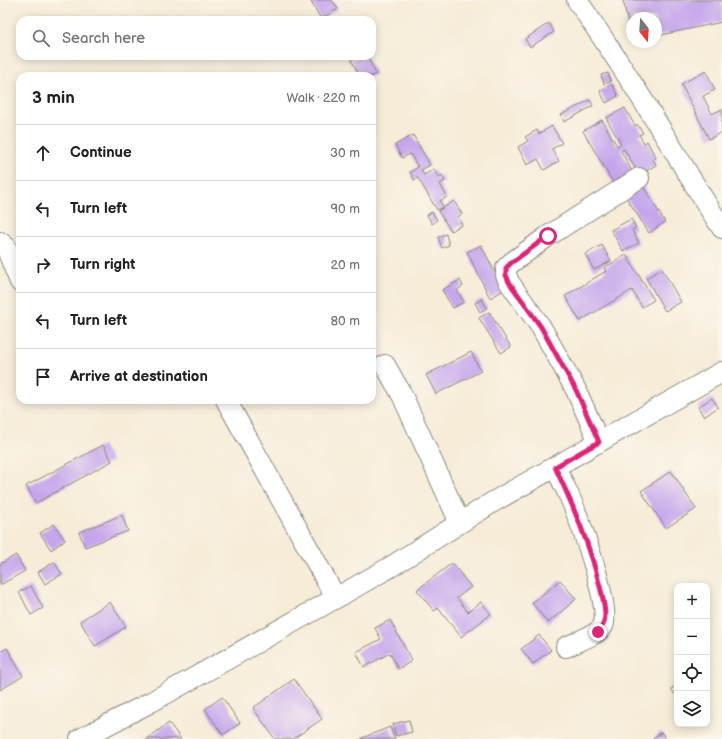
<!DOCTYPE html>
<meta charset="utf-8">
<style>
:root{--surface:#fff;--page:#f2f2f2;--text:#222;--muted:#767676;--line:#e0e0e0}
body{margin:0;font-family:"Balsamiq Sans",sans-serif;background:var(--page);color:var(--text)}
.controls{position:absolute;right:12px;bottom:12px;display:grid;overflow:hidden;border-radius:8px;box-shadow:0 2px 10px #0003}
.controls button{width:36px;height:36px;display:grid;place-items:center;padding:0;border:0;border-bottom:1px solid var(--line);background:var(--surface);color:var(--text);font:20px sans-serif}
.compass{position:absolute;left:626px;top:12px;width:36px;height:36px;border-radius:50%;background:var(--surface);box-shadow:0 2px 10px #0003;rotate:163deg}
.stop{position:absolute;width:12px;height:12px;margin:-9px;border:3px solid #db2777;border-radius:50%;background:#fff}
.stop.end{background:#db2777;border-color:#fff;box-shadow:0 1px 4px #0008}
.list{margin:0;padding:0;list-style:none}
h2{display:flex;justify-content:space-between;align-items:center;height:52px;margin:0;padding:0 16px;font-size:17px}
h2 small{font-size:13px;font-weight:400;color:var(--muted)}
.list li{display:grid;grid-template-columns:26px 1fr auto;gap:12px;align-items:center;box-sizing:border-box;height:56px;padding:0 16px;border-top:1px solid var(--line)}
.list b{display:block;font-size:15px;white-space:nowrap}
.list em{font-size:13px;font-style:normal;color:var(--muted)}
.icon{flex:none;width:22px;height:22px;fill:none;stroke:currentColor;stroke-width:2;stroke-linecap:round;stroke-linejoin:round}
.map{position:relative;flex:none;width:722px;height:739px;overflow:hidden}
.search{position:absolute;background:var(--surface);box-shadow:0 2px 10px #0003;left:16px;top:16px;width:360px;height:44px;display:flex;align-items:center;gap:10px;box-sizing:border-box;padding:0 14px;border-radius:12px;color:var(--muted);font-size:15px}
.panel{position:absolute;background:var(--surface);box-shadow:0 2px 10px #0003;left:16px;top:72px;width:360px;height:332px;border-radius:12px}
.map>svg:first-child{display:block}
.building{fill:#c5a5ec}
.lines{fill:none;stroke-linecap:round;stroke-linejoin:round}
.minor-casing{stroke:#89847a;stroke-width:22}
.minor{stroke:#fff;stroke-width:20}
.route{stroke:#db2777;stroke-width:5}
</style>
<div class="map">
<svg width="722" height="739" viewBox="0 0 722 739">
<rect width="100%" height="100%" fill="#fbf7ec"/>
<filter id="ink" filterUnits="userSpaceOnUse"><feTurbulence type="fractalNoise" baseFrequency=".025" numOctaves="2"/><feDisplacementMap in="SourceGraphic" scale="8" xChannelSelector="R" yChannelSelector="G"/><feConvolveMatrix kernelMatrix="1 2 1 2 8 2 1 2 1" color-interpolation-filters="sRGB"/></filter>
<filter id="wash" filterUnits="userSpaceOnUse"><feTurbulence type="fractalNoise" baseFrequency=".012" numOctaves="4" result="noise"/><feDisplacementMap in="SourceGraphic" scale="16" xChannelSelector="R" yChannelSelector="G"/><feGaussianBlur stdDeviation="0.9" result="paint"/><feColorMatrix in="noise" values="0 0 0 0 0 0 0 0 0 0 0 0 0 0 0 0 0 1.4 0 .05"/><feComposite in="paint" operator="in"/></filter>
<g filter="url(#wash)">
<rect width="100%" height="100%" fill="#f6ecd8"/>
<g id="blocks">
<g class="building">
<path d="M310,0H332L338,9L321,19Z"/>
<path d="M623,0H722V22L656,36V18H632L631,38Z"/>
<path d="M549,23L554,32L530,47L525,39Z"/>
<path d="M360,56H367L376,74L372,76H360L351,60Z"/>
<path d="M706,71L715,90L703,96L712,114L722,109V132L709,139L681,84Z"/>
<path d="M608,73L611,82L604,84L601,75Z"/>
<path d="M612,84L618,96L606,103L600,91Z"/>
<path d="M590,100L593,106L564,122L561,115Z"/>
<path d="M625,108L635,126L637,124L643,133L639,135L644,143L647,141L656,158L653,159L656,165L639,175L624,149L621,151L635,177L616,188L583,131L602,120L617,146L621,144L606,118Z"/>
<path d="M552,126L562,143L552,149L559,161L544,170L538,159L527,165L518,147L528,141L525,137L537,130L539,134Z"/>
<path d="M413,135L430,165L421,170L424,175L434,169L438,177L442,175L445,181L440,184L447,197L440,201L443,207L437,210L418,178L414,180L410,172L418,167L410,154L402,158L395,145Z"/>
<path d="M641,183L665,222L649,233L624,194Z"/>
<path d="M454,201L462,214L458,217L462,225L451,231L438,211Z"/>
<path d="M432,212L437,220L432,224L427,215Z"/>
<path d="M631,219L636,228L632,230L639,243L623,251L611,230Z"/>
<path d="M446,234L449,245L442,248L438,237Z"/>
<path d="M481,245L504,290L490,298L467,252Z"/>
<path d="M602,245L611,261L594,270L585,254Z"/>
<path d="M626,255L654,300L642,307L632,290L580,321L565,296L606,271L604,268Z"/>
<path d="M662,269L681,302L665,311L646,278Z"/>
<path d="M460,280L463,286L457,290L464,302L453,308L442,290Z"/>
<path d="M482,299L487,308L480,312L475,303Z"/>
<path d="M489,312L511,347L501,353L479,318Z"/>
<path d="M471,352L481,371L436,394L426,375Z"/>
<path d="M712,398L718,407L704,417L698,407Z"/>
<path d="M103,445L112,461L36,503L26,486Z"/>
<path d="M671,471L696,509L666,528L641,491Z"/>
<path d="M122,515L128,531L85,547L79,532Z"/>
<path d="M54,524L65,540L51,550L40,533Z"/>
<path d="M16,555L25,571L0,585V564Z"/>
<path d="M54,562L62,574L45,584L38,572Z"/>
<path d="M452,563L471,587L457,598L468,612L481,602L491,614L461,637L438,608L434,611L417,590Z"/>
<path d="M560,580L576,599L548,623L532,603Z"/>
<path d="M31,586L43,608L31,615L19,592Z"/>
<path d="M110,602L126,627L95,646L80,621Z"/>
<path d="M390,620L412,661L398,669L390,653L364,667L356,652L381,639L375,628Z"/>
<path d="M539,635L551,650L533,664L521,649Z"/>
<path d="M7,648L23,676L0,690V652Z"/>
<path d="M294,679L322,719L293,739H275L253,708Z"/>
<path d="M677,685V697L671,689Z"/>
<path d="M222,697L240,723L223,735L205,709Z"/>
<path d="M409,720L412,732L396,736L393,724Z"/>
<path d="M169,723L181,739H146Z"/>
<path d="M390,727L395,739H362V738Z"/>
<path d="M661,732L666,739H653Z"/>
</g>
</g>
</g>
<g filter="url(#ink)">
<use href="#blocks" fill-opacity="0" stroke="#89847a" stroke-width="1"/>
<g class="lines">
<g class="minor-casing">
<g id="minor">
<path d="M577,0C608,45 637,90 665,136C684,167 702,198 722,228"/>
<path d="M0,242L6,247L20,282"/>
<path d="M385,365L402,395L460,523"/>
<path d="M226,400L336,598"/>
<path d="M599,442L576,390L541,327L509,282L506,275V268L511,263L548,236L639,178"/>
<path d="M555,467C561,478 566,489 571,500C580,521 612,608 603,626C599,634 574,643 566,647"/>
<path d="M80,739L151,702L336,598L392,566L493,502L722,372"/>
</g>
</g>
<use href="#minor" class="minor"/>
</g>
</g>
<g class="lines" filter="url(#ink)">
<path class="route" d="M548,236L511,263L506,268V275L509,282L541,327L576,390L599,442L555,467C572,503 588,540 598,579C601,590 605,603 605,615C605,622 603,627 598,632"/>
</g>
</svg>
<div class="controls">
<button>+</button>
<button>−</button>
<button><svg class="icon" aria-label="locate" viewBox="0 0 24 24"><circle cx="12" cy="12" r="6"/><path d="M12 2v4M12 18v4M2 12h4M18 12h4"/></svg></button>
<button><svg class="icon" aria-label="layers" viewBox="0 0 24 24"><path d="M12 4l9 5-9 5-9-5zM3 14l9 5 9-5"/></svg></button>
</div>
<svg class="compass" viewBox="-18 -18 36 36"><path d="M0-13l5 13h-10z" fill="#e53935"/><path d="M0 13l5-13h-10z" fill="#767676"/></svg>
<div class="stop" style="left:548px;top:236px"></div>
<div class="stop end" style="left:598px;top:632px"></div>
<div class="search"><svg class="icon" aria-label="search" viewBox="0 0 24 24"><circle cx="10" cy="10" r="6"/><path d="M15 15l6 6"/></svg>Search here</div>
<section class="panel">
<h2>3 min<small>Walk · 220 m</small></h2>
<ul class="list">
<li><svg class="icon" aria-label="ahead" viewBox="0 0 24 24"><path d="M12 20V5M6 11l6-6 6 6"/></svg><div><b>Continue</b></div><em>30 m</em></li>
<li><svg class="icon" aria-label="left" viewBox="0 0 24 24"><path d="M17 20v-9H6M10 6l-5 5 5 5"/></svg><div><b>Turn left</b></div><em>90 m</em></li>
<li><svg class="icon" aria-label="right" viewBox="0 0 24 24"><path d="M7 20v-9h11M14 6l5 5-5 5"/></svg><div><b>Turn right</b></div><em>20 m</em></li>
<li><svg class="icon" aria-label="left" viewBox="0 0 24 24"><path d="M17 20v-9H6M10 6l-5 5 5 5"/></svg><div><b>Turn left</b></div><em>80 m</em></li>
<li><svg class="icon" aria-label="arrive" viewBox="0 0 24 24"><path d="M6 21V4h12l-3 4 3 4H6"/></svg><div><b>Arrive at destination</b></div></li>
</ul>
</section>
</div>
